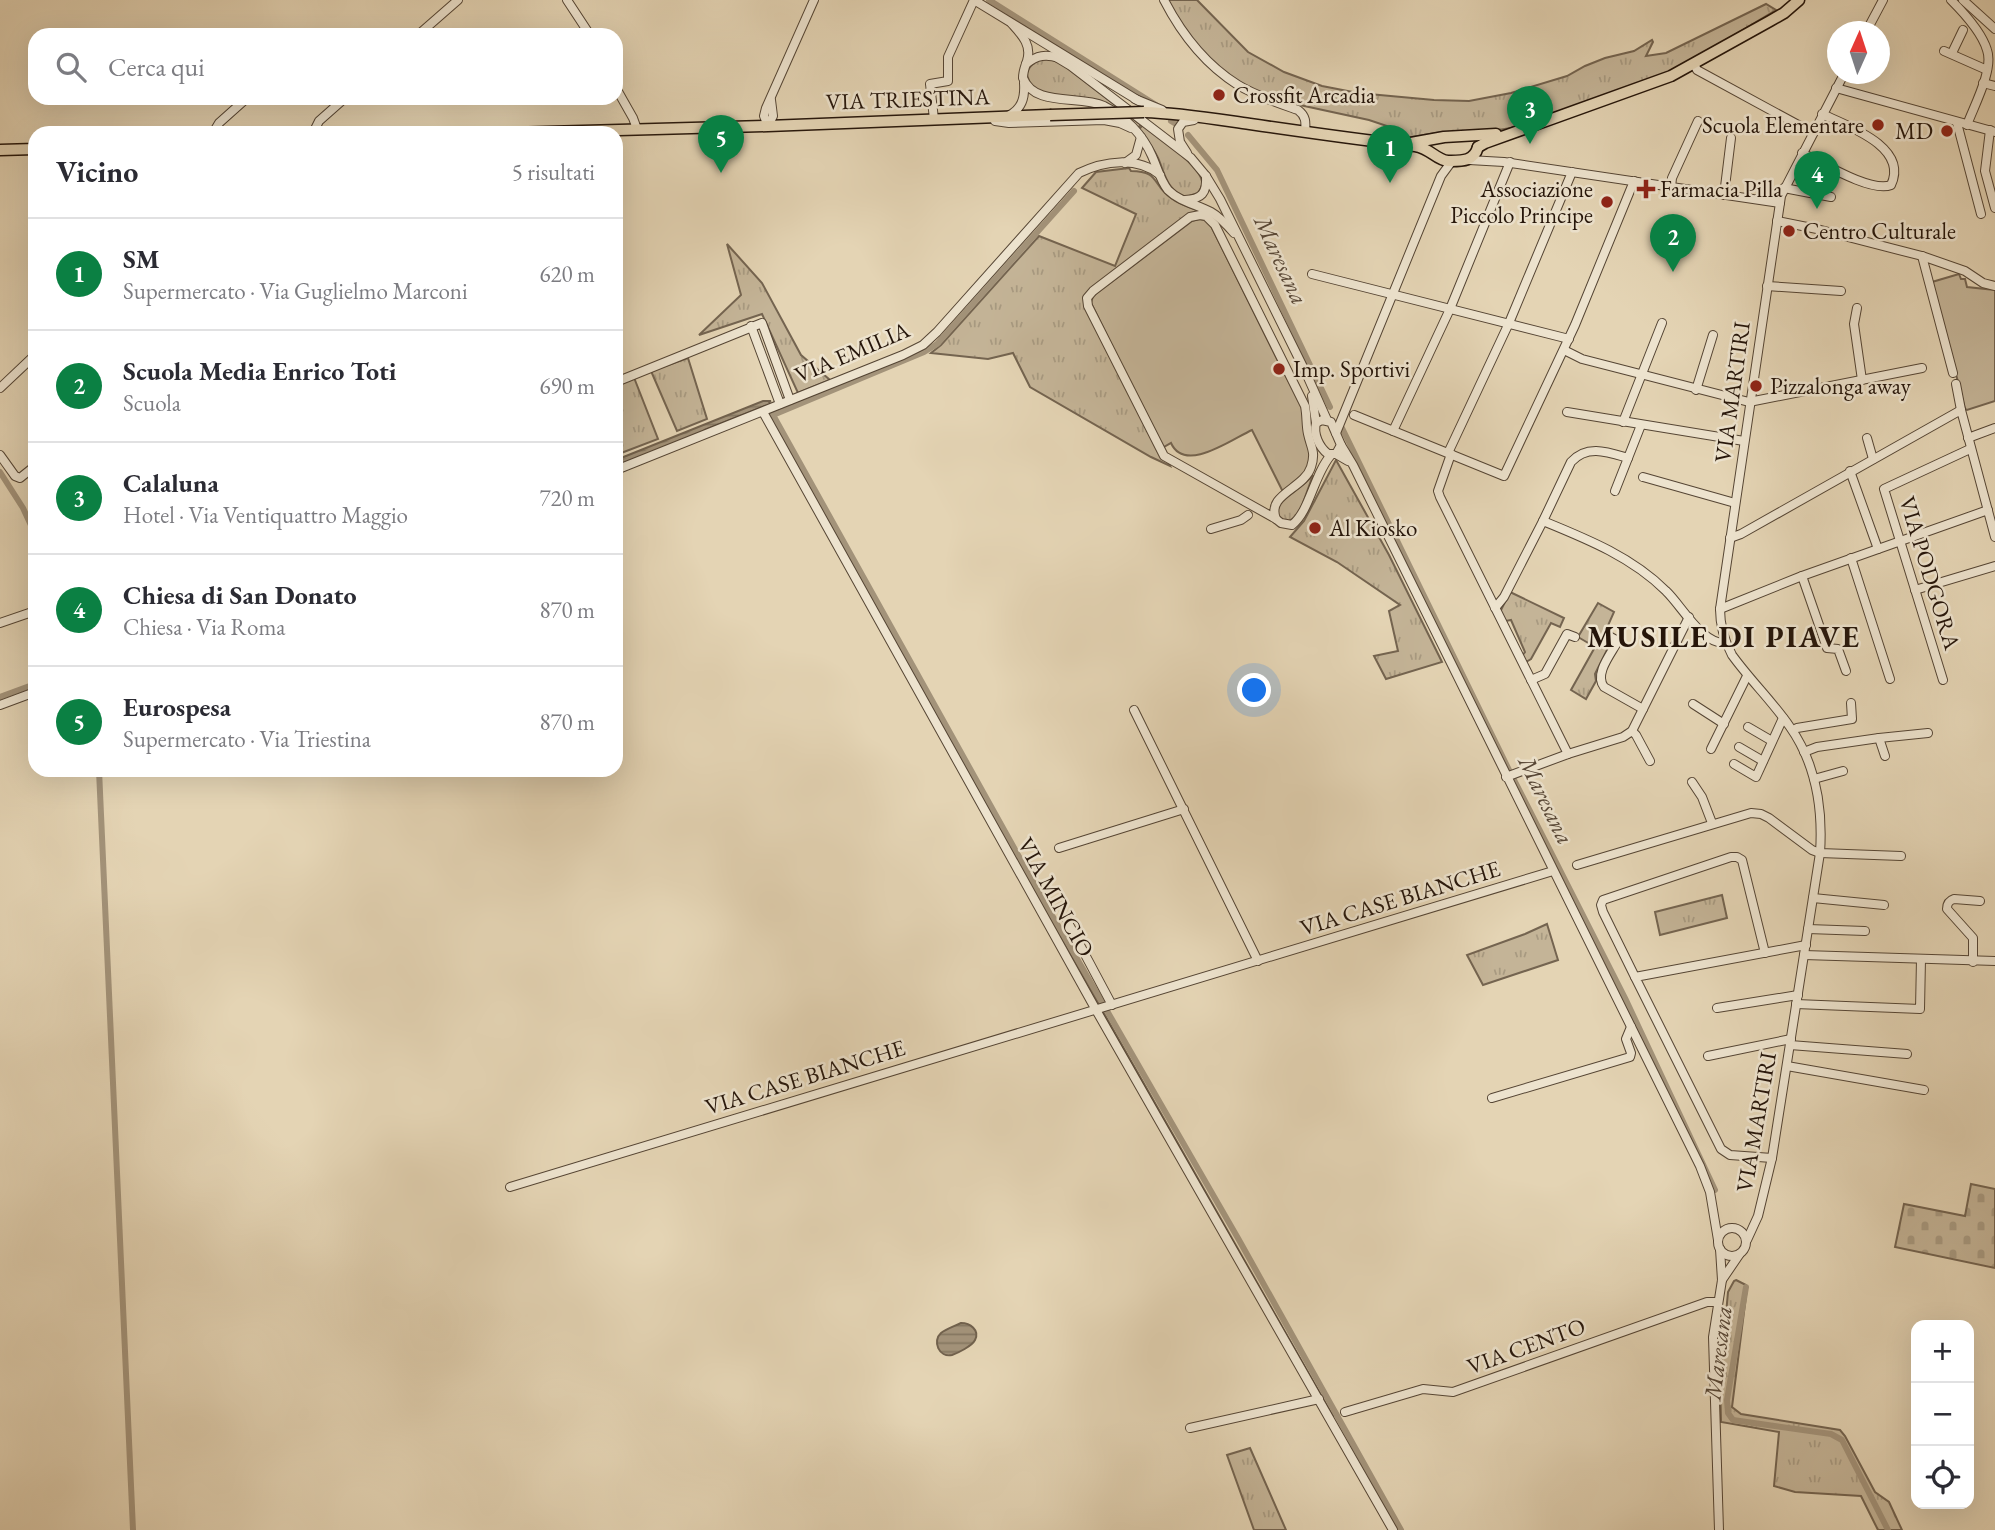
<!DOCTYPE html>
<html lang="it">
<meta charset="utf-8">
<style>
:root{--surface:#fff;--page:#f7f7f7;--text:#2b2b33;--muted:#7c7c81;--line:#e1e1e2;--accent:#0b8043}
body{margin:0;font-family:"EB Garamond",serif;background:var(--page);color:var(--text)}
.controls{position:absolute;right:21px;bottom:21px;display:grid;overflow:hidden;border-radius:14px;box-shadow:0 7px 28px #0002}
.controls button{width:63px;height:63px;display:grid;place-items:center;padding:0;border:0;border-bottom:2px solid var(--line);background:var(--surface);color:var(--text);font:35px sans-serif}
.compass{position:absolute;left:1827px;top:21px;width:63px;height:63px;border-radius:50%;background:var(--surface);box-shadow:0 7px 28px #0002;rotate:3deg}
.you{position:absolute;left:1255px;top:691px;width:24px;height:24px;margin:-18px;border:5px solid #fff;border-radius:50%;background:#1a73e8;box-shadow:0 0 0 10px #1a73e833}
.badge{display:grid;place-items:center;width:46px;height:46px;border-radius:50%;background:var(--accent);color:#fff;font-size:23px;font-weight:700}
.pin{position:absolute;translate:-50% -58px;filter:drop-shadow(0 2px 4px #0008)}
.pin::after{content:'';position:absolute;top:37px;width:24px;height:21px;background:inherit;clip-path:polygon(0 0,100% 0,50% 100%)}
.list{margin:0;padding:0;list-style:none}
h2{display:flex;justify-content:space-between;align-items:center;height:91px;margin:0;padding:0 28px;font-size:30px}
h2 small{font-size:23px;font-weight:400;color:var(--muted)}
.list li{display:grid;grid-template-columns:46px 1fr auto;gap:21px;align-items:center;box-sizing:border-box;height:112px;padding:0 28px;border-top:2px solid var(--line)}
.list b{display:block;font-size:26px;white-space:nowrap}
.list p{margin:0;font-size:23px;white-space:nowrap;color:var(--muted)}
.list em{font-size:23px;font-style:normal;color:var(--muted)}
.icon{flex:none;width:38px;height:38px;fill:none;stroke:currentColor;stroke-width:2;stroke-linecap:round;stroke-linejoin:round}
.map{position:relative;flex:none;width:1995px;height:1530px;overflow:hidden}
.search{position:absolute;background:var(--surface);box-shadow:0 7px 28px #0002;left:28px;top:28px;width:595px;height:77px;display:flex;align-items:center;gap:18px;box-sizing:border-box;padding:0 24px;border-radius:21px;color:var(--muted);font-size:26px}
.panel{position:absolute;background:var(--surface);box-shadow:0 7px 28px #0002;left:28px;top:126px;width:595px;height:651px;border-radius:21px}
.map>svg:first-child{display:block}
.grass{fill:url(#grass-tufts);stroke:#746450;stroke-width:2}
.cemetery{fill:url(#cemetery-stones);stroke:#746450;stroke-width:2}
.pitch{fill:#c4b497;stroke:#746450;stroke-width:2}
.water{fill:url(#water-rules);stroke:#71614d;stroke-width:2}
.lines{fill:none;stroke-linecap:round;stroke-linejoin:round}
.canal{stroke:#a3937a;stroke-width:6}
.minor-casing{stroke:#554534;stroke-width:10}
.major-casing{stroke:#25150a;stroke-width:13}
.minor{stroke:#ede3ce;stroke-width:8}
.major{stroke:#e4d4b4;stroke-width:10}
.major-bridge-casing{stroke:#25150a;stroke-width:13;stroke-linecap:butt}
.major-bridge{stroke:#e4d4b4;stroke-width:10}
.poi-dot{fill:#8f2418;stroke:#ede3ce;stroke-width:2.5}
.labels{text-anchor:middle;stroke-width:5;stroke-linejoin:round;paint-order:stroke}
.poi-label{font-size:23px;fill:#25150a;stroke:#ede3ce;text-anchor:start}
.street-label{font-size:23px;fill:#25150a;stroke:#ede3ce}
.water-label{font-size:24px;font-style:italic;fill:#574737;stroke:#ede3ce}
.district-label{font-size:30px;font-weight:bold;letter-spacing:2px;fill:#25150a;stroke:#ede3ce}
</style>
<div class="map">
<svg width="1995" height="1530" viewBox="0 0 1995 1530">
<defs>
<pattern id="grass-tufts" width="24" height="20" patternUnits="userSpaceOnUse" patternTransform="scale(1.75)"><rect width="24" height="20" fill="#c4b497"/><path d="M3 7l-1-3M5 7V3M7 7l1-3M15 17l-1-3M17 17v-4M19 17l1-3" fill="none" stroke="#a89a81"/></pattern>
<pattern id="cemetery-stones" width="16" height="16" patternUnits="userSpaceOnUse" patternTransform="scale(1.75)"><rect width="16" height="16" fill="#c4b497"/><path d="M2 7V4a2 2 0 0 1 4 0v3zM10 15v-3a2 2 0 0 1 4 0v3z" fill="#a89a81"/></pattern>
<pattern id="water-rules" width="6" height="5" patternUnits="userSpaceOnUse" patternTransform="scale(1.75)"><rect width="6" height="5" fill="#a3937a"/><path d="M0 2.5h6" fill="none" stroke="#857762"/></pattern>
</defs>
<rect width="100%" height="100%" fill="#e4d4b4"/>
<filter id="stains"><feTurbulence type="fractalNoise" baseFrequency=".00286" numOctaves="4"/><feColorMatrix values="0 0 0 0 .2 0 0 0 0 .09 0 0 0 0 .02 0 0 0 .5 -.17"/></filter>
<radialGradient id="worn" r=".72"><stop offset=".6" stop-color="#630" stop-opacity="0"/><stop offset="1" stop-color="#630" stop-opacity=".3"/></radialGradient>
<g class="grass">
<path d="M1162,0H1197L1248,52L1284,72L1322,86L1358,93L1434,100L1469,101L1511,93L1567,76L1585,66L1605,58L1634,51L1652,40L1653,42L1646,56L1666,53L1766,4L1776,10L1691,61L1657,78L1511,128L1479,133L1442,132L1405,138L1399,130L1369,120L1272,99L1225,78L1196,51Z"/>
<path d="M1040,58L1053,59L1066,67L1141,125L1137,128L1116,109L1035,91C1024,74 1023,71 1040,58Z"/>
<path d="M1143,125C1157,136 1196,163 1201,178C1204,184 1201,188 1198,193L1186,197C1167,191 1165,174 1158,158C1153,147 1146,138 1139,129Z"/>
<path d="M1129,168L1131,171C1160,171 1152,185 1171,198C1181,206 1196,209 1208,214L1205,219L1193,221L1090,296V302L1170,466L1151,457L1030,387L1013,353L988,359L931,353L941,345L1039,236L1115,266L1136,214L1082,188L1096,172Z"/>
<path d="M727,244L762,283L801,355L830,380L798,393L762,314L699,335L741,295Z"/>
<path d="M688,358L707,419L677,431L651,371Z"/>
<path d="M633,375L658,439L616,455V383Z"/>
<path d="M768,409L1099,1004L1097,1005L766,410Z"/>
<path d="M1336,460L1389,555L1442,662L1386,679L1374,656L1398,651L1389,611L1400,605L1337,562L1290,537L1304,521Z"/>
<path d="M1313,475L1299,514L1288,522L1278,518L1276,507C1287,494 1303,488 1313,475Z"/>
<path d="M1510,592L1564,618L1560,627L1551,623L1531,659L1526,662L1522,656L1525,652L1511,620L1506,621L1500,612Z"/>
<path d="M1598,603L1614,612L1602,639L1610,644L1595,674L1596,681L1586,699L1571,690L1595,647L1578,637Z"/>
<path d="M1722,895L1727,918L1660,935L1655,912Z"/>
<path d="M1547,924L1558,960L1483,985L1467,955L1525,934Z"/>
<path d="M1101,1008L1333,1416L1330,1417L1099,1009Z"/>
<path d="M1736,1280L1746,1285L1747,1288L1732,1407L1741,1414L1840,1430L1845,1436L1875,1492L1889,1502L1902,1530H1878L1861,1496L1795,1492L1774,1486L1779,1432L1721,1422L1720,1381L1728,1292L1734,1281Z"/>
<path d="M1250,1448L1286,1530H1254L1227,1455Z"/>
</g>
<path class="cemetery" d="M1971,1184L1995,1189V1268L1895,1247L1904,1204L1965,1216Z"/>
<g class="pitch">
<path d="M1199,219L1205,220L1211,226L1280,365L1275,368L1277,373L1283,371L1303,407L1312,451L1306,474L1283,492L1252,430C1232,439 1185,474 1171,443L1162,448L1091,303L1093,296L1192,221Z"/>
<path d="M1959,274L1961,279H1965L1967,287L1995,290V401L1967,410L1965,409L1932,282Z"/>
</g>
<g class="water">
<path d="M763,401H771L769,402L770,404L616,465V460Z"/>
<path d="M961,1323C970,1323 980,1330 975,1340C972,1346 958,1353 952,1355C939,1358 932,1341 941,1333C946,1329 955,1326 961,1323Z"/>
</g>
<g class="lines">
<g class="canal">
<path d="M989,0L1156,105"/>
<path d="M1171,121L1176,124"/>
<path d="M1188,135L1217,170L1330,407"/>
<path d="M768,406L1042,898L1239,1240L1401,1530"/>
<path d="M773,415L924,352L937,344L1074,191"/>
<path d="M1342,428L1509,770L1625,998L1715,1190"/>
<path d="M616,466L701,431"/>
<path d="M0,472L23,508L35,534"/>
<path d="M0,697L35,684"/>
<path d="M99,770L133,1530"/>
<path d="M1746,1287L1727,1400L1728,1413L1733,1420L1831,1434L1842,1440L1888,1530"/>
</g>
<g class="minor-casing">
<g id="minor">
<path d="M567,0L590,35"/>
<path d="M974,0L1139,101"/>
<path d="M1164,0C1181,33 1206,65 1238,85C1256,96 1278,103 1298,110C1306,116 1306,122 1305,132"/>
<path d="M1951,0C1963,12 1982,33 1987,50C1994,69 1974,106 1967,125"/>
<path d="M1963,0L1995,29"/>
<path d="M1012,24C1022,35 1032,45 1027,61C1025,67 1023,71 1023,78C1034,107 1079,95 1104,106C1125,116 1143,135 1152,156C1157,167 1160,180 1168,190C1180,202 1196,204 1211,212C1220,217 1227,225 1234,233"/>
<path d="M1866,32L1883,0"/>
<path d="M418,35L458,0"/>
<path d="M1944,51L1987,70"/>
<path d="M1952,53L1963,30"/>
<path d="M1056,57L1071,66L1191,158L1206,176L1220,199L1306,373L1327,420"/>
<path d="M1026,64C1037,55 1046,54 1059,58"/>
<path d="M1694,64L1697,70L1813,133"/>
<path d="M1983,83L1995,86"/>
<path d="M616,88L633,118L637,129"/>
<path d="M1836,88L1995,132"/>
<path d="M1135,99L1162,110"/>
<path d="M1008,116C1022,109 1025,98 1024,83"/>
<path d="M934,119L930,84L948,81V57L974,0"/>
<path d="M995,121L1009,123L1104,120L1120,123L1131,128"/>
<path d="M1957,123L1981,214"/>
<path d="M768,126L764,116L766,108L814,0"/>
<path d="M768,126L773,116L771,100"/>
<path d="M1990,130L1985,171L1995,208"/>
<path d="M213,133L219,123L247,98"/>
<path d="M313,133L319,121L345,98"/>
<path d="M1187,153L1180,142L1178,129L1183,122L1194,120"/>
<path d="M1802,153C1821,162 1871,193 1891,185C1909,147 1848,126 1822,114"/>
<path d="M1469,160L1504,162L1780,203"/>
<path d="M1125,163L1136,155L1141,137"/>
<path d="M1671,187L1672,178L1698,121"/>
<path d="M1784,188L1831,197"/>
<path d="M1724,195L1731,138"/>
<path d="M1185,200C1202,199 1207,193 1206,176"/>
<path d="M1200,215L1206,216L1215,225L1305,406C1307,416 1306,425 1308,434C1311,448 1316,452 1311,467C1304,489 1266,494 1276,519L1164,456L1088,306L1087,298L1093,291L1190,217Z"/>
<path d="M1777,221L1817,229L1922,256L1965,271L1983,283L1995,286"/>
<path d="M1922,256L1953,373"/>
<path d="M1312,274L1569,339"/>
<path d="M1767,286L1841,291"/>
<path d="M1857,308L1854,324L1862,380"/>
<path d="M751,326L780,404"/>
<path d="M1564,350L1582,359L1749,402L1922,368"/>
<path d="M616,382L762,323L790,400"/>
<path d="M1956,384L1961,410"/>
<path d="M0,388L35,355"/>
<path d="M1696,390L1713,335"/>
<path d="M1312,396L1316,423"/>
<path d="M763,412L1096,1010L1393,1530"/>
<path d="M1567,412L1744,441"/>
<path d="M1354,415L1504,476L1575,325L1634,181"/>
<path d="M1623,422L1662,323"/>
<path d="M1393,431L1450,309L1510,162"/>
<path d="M1336,433L1441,176L1452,161"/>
<path d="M1867,438L1873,459"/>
<path d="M1968,438L1995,428"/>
<path d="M1341,445L1353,465L1700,1166L1710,1192L1718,1240"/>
<path d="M1448,453L1509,323L1572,172"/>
<path d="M1336,454L1341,445L1331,422L1322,420L1316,423C1313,434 1319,447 1328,454H1336L1348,461"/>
<path d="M1451,454L1438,491L1440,497L1568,754"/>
<path d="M0,455L15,476L20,478L35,466"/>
<path d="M616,470L903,355L923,345L937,332L1079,173C1104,161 1137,156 1160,175"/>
<path d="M1850,471L1878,549"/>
<path d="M1643,477L1735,503"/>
<path d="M1615,491L1628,458"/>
<path d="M1276,519L1281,523L1292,525C1310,511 1314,474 1331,455"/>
<path d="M1543,521L1571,462C1587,444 1608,452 1628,458L1641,425"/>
<path d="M1211,529L1241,520L1248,515"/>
<path d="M1730,538L1741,534L1961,410L1995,537"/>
<path d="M1851,558L1890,679"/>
<path d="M1802,576L1827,648L1838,649L1846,671"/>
<path d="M1915,590L1995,566"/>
<path d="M1495,608L1504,597L1543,521C1587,539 1632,557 1666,591C1682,606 1702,645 1726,643"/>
<path d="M1720,609L1802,576L1988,510"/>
<path d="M0,623L35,611"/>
<path d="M1607,635L1618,641C1611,654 1594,674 1604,687L1643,709"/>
<path d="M1531,680L1545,674L1567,634L1575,637"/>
<path d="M1943,680L1884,489L1970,449"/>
<path d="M1693,704L1724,724"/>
<path d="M0,705L35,692"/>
<path d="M1134,710L1258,961"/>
<path d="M1748,727L1772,741"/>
<path d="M1793,730L1797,728L1852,719L1851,703"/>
<path d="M1632,731L1636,735L1650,761"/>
<path d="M1879,738L1928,733"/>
<path d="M1739,747L1763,761"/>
<path d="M1711,749L1747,676"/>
<path d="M1804,752L1817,747L1879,738L1885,756"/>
<path d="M1734,764L1756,777L1783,718"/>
<path d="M1506,777L1568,754L1623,737L1632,731L1689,617"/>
<path d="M1814,779L1843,771"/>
<path d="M1692,782L1702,797L1712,823"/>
<path d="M1059,848L1184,809"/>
<path d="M1577,865L1751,813L1761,814L1769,818L1812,850L1820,853L1901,856"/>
<path d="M1813,898L1884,905"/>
<path d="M1065,917L1112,1005"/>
<path d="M1808,929L1865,931"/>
<path d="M1804,955L1995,961"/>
<path d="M1973,962V938L1947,909C1947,904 1948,901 1954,899L1980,901"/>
<path d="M1635,977L1603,912L1601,905L1603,900L1731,857H1737L1742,860L1765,953"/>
<path d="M1796,1004L1920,1009L1921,959"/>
<path d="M1717,1008L1798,995"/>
<path d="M1790,1045L1907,1054"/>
<path d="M1708,1056L1791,1039"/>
<path d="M1787,1066L1924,1090"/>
<path d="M1492,1098L1630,1057L1631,1053L1626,1039L1631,1027"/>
<path d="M1772,1158L1730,1155L1721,1149L1635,977L1806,945"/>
<path d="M510,1187L1553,871"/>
<circle cx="1732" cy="1242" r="14"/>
<path d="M1747,1240L1758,1216L1772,1158L1820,853C1823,809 1816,764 1790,727C1773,702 1750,680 1732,655C1724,640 1720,626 1720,609L1781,196L1844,74"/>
<path d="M1722,1280L1739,1255"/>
<path d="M1345,1412L1423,1389L1453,1392L1707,1302H1718"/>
<path d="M1190,1428L1319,1399"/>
<path d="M1719,1530L1713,1337L1722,1280L1720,1249"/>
</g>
</g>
<g class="major-casing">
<g id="major">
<path d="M1144,112C1180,113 1215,119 1250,124C1305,132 1360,140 1415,146C1430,148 1436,160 1448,161C1461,161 1474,162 1478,147"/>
<path d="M510,133L768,126L1050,115"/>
<path d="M1411,143L1444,137L1496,134"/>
<path d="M1478,147L1485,143L1671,76L1770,21L1784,13L1799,0"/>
<path d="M0,150L35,149"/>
</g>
</g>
<use href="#minor" class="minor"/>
<use href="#major" class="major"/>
<g class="major-bridge-casing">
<path id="major-bridge" d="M1050,115L1144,112"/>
</g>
<use href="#major-bridge" class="major-bridge"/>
</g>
<g class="poi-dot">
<circle cx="1219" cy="95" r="7"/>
<circle cx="1878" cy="125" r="7"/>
<circle cx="1947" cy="131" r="7"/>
<path d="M1642.5 178.5h7v7h7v7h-7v7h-7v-7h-7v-7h7z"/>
<circle cx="1607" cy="202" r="7"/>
<circle cx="1789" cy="231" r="7"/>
<circle cx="1279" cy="369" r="7"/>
<circle cx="1756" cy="386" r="7"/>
<circle cx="1315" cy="528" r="7"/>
</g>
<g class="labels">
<g class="poi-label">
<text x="1233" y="103">Crossfit Arcadia</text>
<text x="1864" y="133" text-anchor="end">Scuola Elementare</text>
<text x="1933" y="139" text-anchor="end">MD</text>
<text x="1593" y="197" text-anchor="end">Associazione<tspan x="1593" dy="26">Piccolo Principe</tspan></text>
<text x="1660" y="197">Farmacia Pilla</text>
<text x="1803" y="239">Centro Culturale</text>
<text x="1293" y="377">Imp. Sportivi</text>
<text x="1770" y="394">Pizzalonga away</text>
<text x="1329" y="536">Al Kiosko</text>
</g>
<g class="street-label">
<text transform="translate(908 99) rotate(-2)" y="8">VIA TRIESTINA</text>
<text transform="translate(852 352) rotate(-23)" y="8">VIA EMILIA</text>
<text transform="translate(1732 392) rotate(-82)" y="8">VIA MARTIRI</text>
<text transform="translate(1930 573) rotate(73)" y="8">VIA PODGORA</text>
<text transform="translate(1056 897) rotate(61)" y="8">VIA MINCIO</text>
<text transform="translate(1400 898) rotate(-17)" y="8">VIA CASE BIANCHE</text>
<text transform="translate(805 1077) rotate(-17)" y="8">VIA CASE BIANCHE</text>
<text transform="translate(1756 1122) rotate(-80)" y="8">VIA MARTIRI</text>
<text transform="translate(1526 1346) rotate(-20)" y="8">VIA CENTO</text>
</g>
<g class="water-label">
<text transform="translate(1281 260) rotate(65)" y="8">Maresana</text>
<text transform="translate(1546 800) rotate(64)" y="8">Maresana</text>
<text transform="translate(1718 1353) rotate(-83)" y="8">Maresana</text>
</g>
<g class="district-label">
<text x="1724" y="647">MUSILE DI PIAVE</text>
</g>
</g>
<rect width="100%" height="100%" filter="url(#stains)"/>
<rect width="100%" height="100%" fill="url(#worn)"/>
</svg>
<div class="controls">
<button>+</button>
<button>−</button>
<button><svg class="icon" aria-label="locate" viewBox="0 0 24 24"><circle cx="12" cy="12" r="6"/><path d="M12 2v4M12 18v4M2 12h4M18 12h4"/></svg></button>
</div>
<svg class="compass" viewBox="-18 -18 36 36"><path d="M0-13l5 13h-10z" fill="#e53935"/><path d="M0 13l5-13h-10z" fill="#7c7c81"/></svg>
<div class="you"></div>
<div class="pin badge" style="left:1390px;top:183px">1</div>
<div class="pin badge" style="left:1673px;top:272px">2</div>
<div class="pin badge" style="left:1530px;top:144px">3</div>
<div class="pin badge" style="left:1817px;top:209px">4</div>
<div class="pin badge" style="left:721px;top:173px">5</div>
<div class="search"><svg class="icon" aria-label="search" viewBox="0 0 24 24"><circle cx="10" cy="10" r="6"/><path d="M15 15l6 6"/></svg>Cerca qui</div>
<section class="panel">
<h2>Vicino<small>5 risultati</small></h2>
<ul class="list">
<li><span class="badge">1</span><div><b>SM</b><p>Supermercato · Via Guglielmo Marconi</p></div><em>620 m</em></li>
<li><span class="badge">2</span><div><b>Scuola Media Enrico Toti</b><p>Scuola</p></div><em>690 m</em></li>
<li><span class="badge">3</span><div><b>Calaluna</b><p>Hotel · Via Ventiquattro Maggio</p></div><em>720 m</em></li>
<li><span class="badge">4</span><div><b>Chiesa di San Donato</b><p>Chiesa · Via Roma</p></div><em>870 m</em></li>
<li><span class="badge">5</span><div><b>Eurospesa</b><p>Supermercato · Via Triestina</p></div><em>870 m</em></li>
</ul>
</section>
</div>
